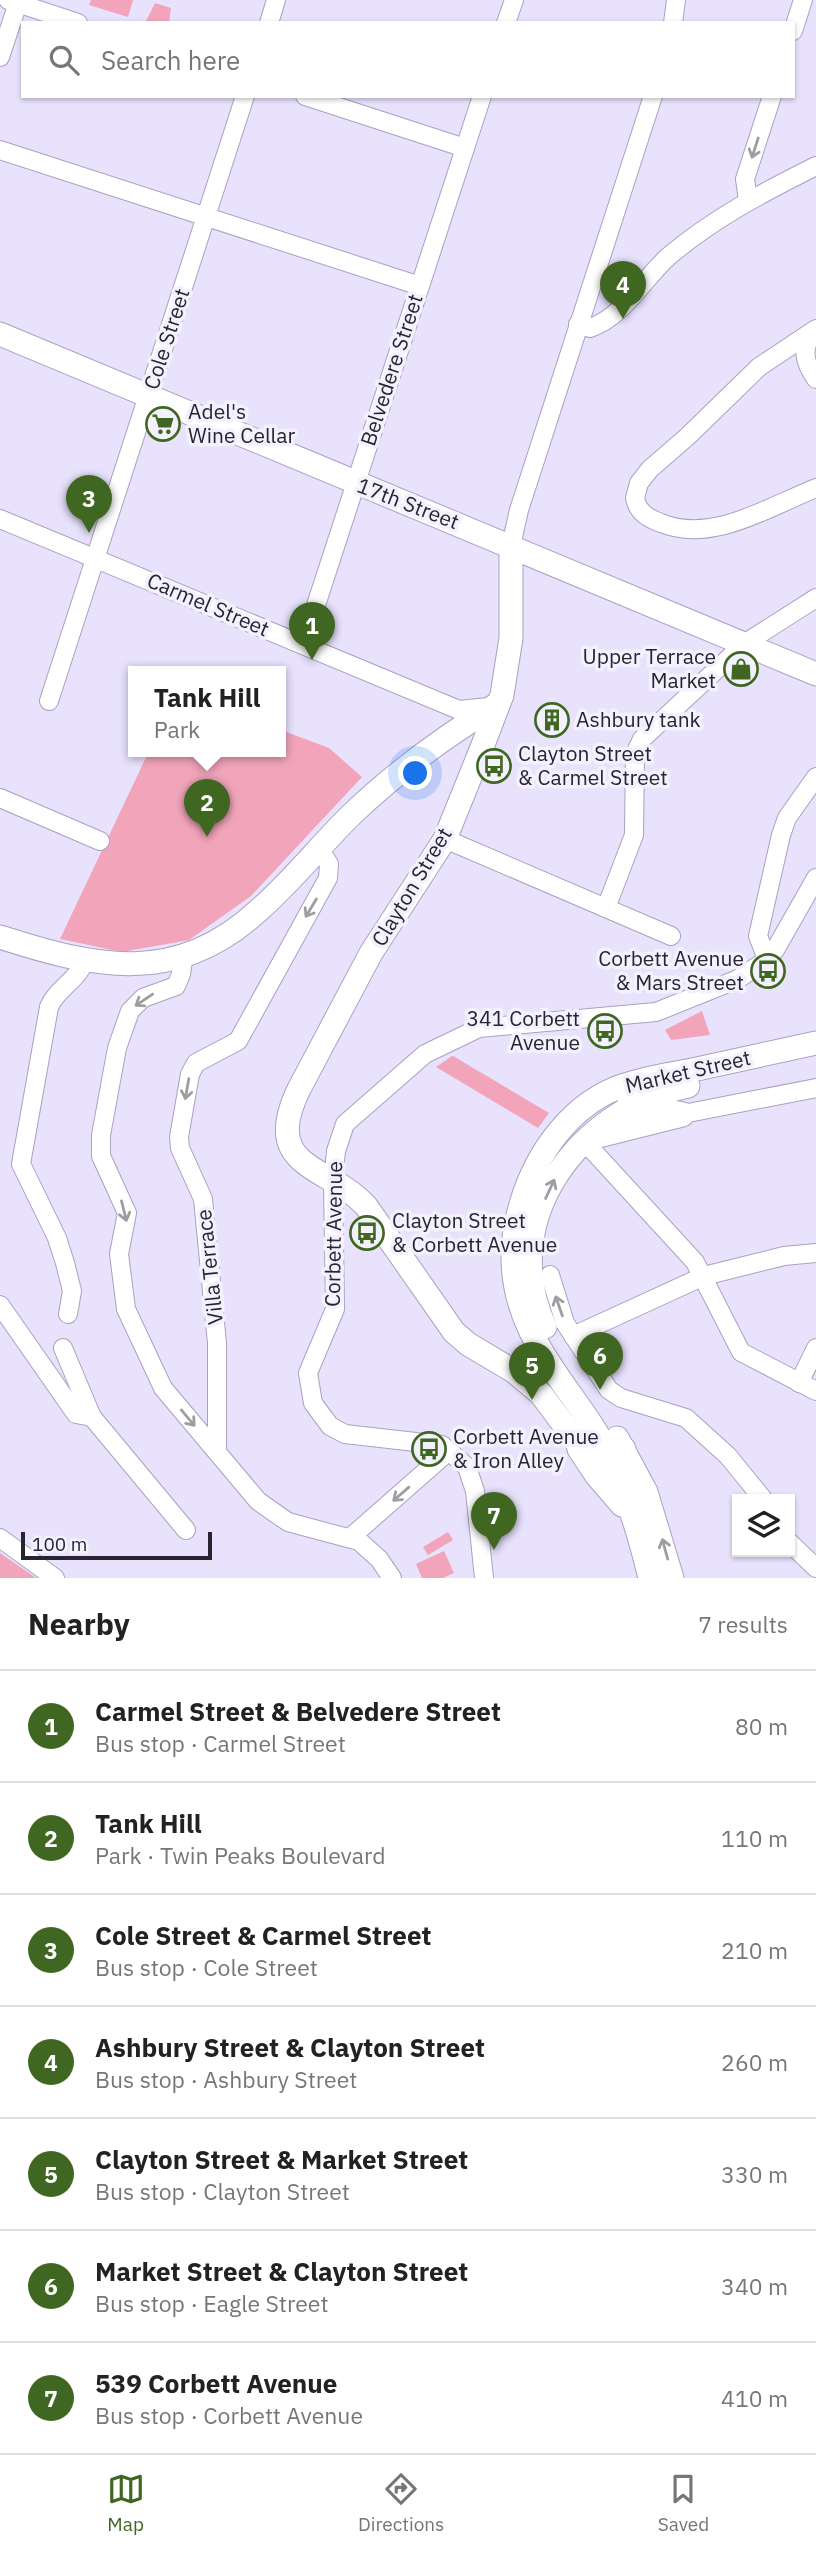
<!DOCTYPE html>
<meta charset="utf-8">
<style>
:root{--surface:#fff;--page:#f6f6f6;--text:#222;--muted:#767676;--line:#e0e0e0;--accent:#406721}
body{margin:0;font-family:"IBM Plex Sans",sans-serif;background:var(--page);color:var(--text)}
.controls{position:absolute;right:21px;bottom:21px;display:grid;overflow:hidden;border-radius:0px;box-shadow:0 2px 5px #0004}
.controls button{width:63px;height:63px;display:grid;place-items:center;padding:0;border:0;border-bottom:2px solid var(--line);background:var(--surface);color:var(--text);font:35px sans-serif}
.scale{position:absolute;left:21px;bottom:18px;width:191px;box-sizing:border-box;padding-left:7px;border:4px solid #282531;border-top:0;font-size:19px;line-height:24px;white-space:nowrap;color:#282531;-webkit-text-stroke:5px #f4f1ff;paint-order:stroke}
.you{position:absolute;left:416px;top:774px;width:24px;height:24px;margin:-18px;border:5px solid #fff;border-radius:50%;background:#1a73e8;box-shadow:0 0 0 10px #1a73e833}
.badge{display:grid;place-items:center;width:46px;height:46px;border-radius:50%;background:var(--accent);color:#fff;font-size:23px;font-weight:700}
.pin{position:absolute;translate:-50% -58px;filter:drop-shadow(0 2px 4px #0008)}
.pin::after{content:'';position:absolute;top:37px;width:24px;height:21px;background:inherit;clip-path:polygon(0 0,100% 0,50% 100%)}
.popup{position:absolute;left:128px;top:666px;width:158px;height:91px;box-sizing:border-box;display:grid;place-content:center;border-radius:0px;background:var(--surface);filter:drop-shadow(0 2px 5px #0005);font-size:23px;white-space:nowrap;color:var(--muted)}
.popup b{font-size:26px;color:var(--text)}
.popup::after{content:'';position:absolute;left:50%;top:100%;margin-left:-14px;border:14px solid transparent;border-top-color:var(--surface)}
.list{margin:0;padding:0;list-style:none}
h2{display:flex;justify-content:space-between;align-items:center;height:91px;margin:0;padding:0 28px;font-size:30px}
h2 small{font-size:23px;font-weight:400;color:var(--muted)}
.list li{display:grid;grid-template-columns:46px 1fr auto;gap:21px;align-items:center;box-sizing:border-box;height:112px;padding:0 28px;border-top:2px solid var(--line)}
.list b{display:block;font-size:26px;white-space:nowrap}
.list p{margin:0;font-size:23px;white-space:nowrap;color:var(--muted)}
.list em{font-size:23px;font-style:normal;color:var(--muted)}
.icon{flex:none;width:38px;height:38px;fill:none;stroke:currentColor;stroke-width:2;stroke-linecap:round;stroke-linejoin:round}
.map{position:relative;flex:none;width:816px;height:1578px;overflow:hidden}
.search{position:absolute;background:var(--surface);box-shadow:0 2px 5px #0004;left:21px;right:21px;top:21px;height:77px;display:flex;align-items:center;gap:18px;box-sizing:border-box;padding:0 24px;border-radius:0px;color:var(--muted);font-size:26px}
.sheet{height:875px;background:var(--surface)}
nav{display:flex;justify-content:space-around;align-items:center;box-sizing:border-box;height:98px;border-top:2px solid var(--line);background:var(--surface);font-size:19px;color:var(--muted)}
nav a{display:grid;justify-items:center;gap:4px}
nav .on{color:var(--accent)}
.map>svg:first-child{display:block}
.green{fill:#f2a5ba}
.lines{fill:none;stroke-linecap:round;stroke-linejoin:round}
.minor-casing{stroke:#a9a1c1;stroke-width:20}
.major-casing{stroke:#a9a1c1;stroke-width:25}
.minor{stroke:#fff;stroke-width:18}
.major{stroke:#fff;stroke-width:23}
.oneway{stroke:#9e9da2}
.labels{text-anchor:middle;stroke-width:7;stroke-linejoin:round;paint-order:stroke}
.street-label{font-size:21px;fill:#282531;stroke:#f4f1ff}
.poi-label{font-size:21px;fill:#282531;stroke:#f4f1ff;text-anchor:start}
</style>
<div class="map">
<svg width="816" height="1578" viewBox="0 0 816 1578">
<rect width="100%" height="100%" fill="#e8e2fd"/>
<g class="green">
<path d="M91,0H133L128,17L89,5Z"/>
<path d="M155,3L171,8L169,23H145Z"/>
<path d="M281,730L329,748L362,777L251,896L189,940L122,952L60,939L149,751H280Z"/>
<path d="M702,1011L710,1035L671,1040L665,1030Z"/>
<path d="M452,1056H453L549,1113L538,1128L436,1067Z"/>
<path d="M448,1532L453,1540L428,1555L423,1547Z"/>
<path d="M444,1551L454,1573L443,1578H422L416,1564Z"/>
<path d="M0,1553L36,1578H0Z"/>
</g>
<g class="lines">
<g class="minor-casing">
<g id="minor">
<path d="M8,0L78,23"/>
<path d="M269,23L276,0"/>
<path d="M506,23L514,0"/>
<path d="M673,23L676,0"/>
<path d="M793,31L803,0"/>
<path d="M0,57L19,0"/>
<path d="M305,96L465,148"/>
<path d="M0,150L420,286"/>
<path d="M748,200L745,179L772,96"/>
<path d="M578,324L590,328C623,317 644,278 669,256C714,218 764,192 816,166"/>
<path d="M816,329L759,367L687,437L650,469L639,483L635,498C638,513 648,518 661,523C712,544 768,507 816,488"/>
<path d="M816,330C800,347 804,362 816,379"/>
<path d="M0,519L459,710L489,707"/>
<path d="M511,546L519,510L653,96"/>
<path d="M303,645L482,96"/>
<path d="M49,701L245,96"/>
<path d="M0,798L100,841"/>
<path d="M445,839L671,936"/>
<path d="M606,908L634,835L635,754L642,739L744,644L816,598"/>
<path d="M184,954L181,974L176,986L143,998L130,1011L117,1048L101,1135V1156L127,1213L119,1254L126,1309L163,1388L258,1501L288,1522L359,1541L379,1559L392,1578"/>
<path d="M767,959L758,936L781,835L787,818L816,777"/>
<path d="M683,1114L816,1088"/>
<path d="M583,1140L695,1262L741,1352L816,1391"/>
<path d="M550,1275L565,1323L609,1390L621,1398L686,1418L728,1456L763,1499"/>
<path d="M0,1305L76,1414L92,1417"/>
<path d="M68,1314L72,1291L65,1263L57,1238L21,1164L49,1007C57,988 76,982 85,961"/>
<path d="M573,1336L704,1276L784,1256L816,1253"/>
<path d="M63,1348L92,1417L186,1530"/>
<path d="M799,1383L816,1348"/>
<path d="M217,1452V1343L203,1199L180,1148L179,1137L190,1074L196,1063L238,1041L328,878L329,864L319,848"/>
<path d="M351,1537L450,1450"/>
<path d="M0,1538L55,1578"/>
<path d="M790,1543L816,1568"/>
<path d="M484,1578L475,1491L467,1467L442,1445L345,1434L330,1426L313,1403L308,1373L335,1309L333,1182L336,1151L345,1124L425,1054L479,1028L656,1012L738,979L762,963L775,950L816,878"/>
</g>
</g>
<g class="major-casing">
<g id="major">
<path d="M0,334L816,674"/>
<path d="M511,546V638L502,695L481,750L445,839L371,953L299,1089C260,1169 327,1164 366,1206L454,1332L468,1344L515,1372L541,1394L588,1457L603,1460L624,1449"/>
<path d="M0,937C96,968 177,986 259,910C291,882 318,848 348,818C392,775 444,737 496,705"/>
<path d="M629,1103L683,1114"/>
<path d="M590,1138L682,1115"/>
<path d="M545,1327C495,1218 580,1109 688,1086"/>
<path d="M617,1438L646,1492L672,1578"/>
<path d="M579,1449L597,1476L622,1505"/>
<path d="M650,1578C638,1528 622,1474 595,1430C574,1397 548,1367 531,1332C511,1291 508,1247 521,1204C536,1153 572,1102 625,1085C648,1077 673,1074 697,1069C737,1060 776,1052 816,1043"/>
</g>
</g>
<use href="#minor" class="minor"/>
<use href="#major" class="major"/>
</g>
<defs><path id="oneway-shaft" d="M-6 0H5M1.5-3L5.5 0L1.5 3" fill="none" stroke-width="1.6" stroke-linecap="round" stroke-linejoin="round" transform="scale(1.75)"/></defs>
<g class="oneway">
<use href="#oneway-shaft" transform="translate(755 148) rotate(108)"/>
<use href="#oneway-shaft" transform="translate(311 908) rotate(121)"/>
<use href="#oneway-shaft" transform="translate(144 1000) rotate(146)"/>
<use href="#oneway-shaft" transform="translate(187 1089) rotate(100)"/>
<use href="#oneway-shaft" transform="translate(550 1189) rotate(-65)"/>
<use href="#oneway-shaft" transform="translate(124 1211) rotate(76)"/>
<use href="#oneway-shaft" transform="translate(559 1306) rotate(-109)"/>
<use href="#oneway-shaft" transform="translate(188 1418) rotate(50)"/>
<use href="#oneway-shaft" transform="translate(401 1494) rotate(139)"/>
<use href="#oneway-shaft" transform="translate(665 1549) rotate(-105)"/>
</g>
<defs>
<g id="supermarket-ring" transform="scale(1.75)"><circle r="9.5" fill="#f4f1ff" stroke="#406721" stroke-width="1.5"/><path d="M-6-5.5h2.5l.6 2H6L4.5 2H-2.5L-4.4-4H-6ZM-1.5 3.2a1.3 1.3 0 1 0 .1 0ZM3 3.2a1.3 1.3 0 1 0 .1 0Z" fill="#406721"/></g>
<g id="shop-ring" transform="scale(1.75)"><circle r="9.5" fill="#f4f1ff" stroke="#406721" stroke-width="1.5"/><path d="M-5-2.5h2.3a2.7 3.5 0 0 1 5.4 0H5L5.5 6h-11ZM-1.5-2.5h3a1.5 2.3 0 0 0-3 0Z" fill="#406721"/></g>
<g id="building-ring" transform="scale(1.75)"><circle r="9.5" fill="#f4f1ff" stroke="#406721" stroke-width="1.5"/><path d="M-4-6H4V6H1V3H-1V6H-4ZM-2.5-4.3h1.7v1.8h-1.7ZM.8-4.3h1.7v1.8H.8ZM-2.5-1h1.7V.8h-1.7ZM.8-1h1.7V.8H.8Z" fill="#406721"/></g>
<g id="bus-ring" transform="scale(1.75)"><circle r="9.5" fill="#f4f1ff" stroke="#406721" stroke-width="1.5"/><path d="M-5-6H5V4H4V6H2V4H-2V6H-4V4H-5ZM-3.5-4V0h7V-4ZM-3.5 1.2v1.5H-2V1.2ZM2 1.2v1.5H3.5V1.2Z" fill="#406721"/></g>
</defs>
<g fill-rule="evenodd">
<use href="#supermarket-ring" x="163" y="424"/>
<use href="#shop-ring" x="741" y="669"/>
<use href="#building-ring" x="552" y="720"/>
<use href="#bus-ring" x="494" y="766"/>
<use href="#bus-ring" x="768" y="971"/>
<use href="#bus-ring" x="605" y="1031"/>
<use href="#bus-ring" x="367" y="1233"/>
<use href="#bus-ring" x="429" y="1449"/>
</g>
<g class="labels">
<g class="street-label">
<text transform="translate(167 339) rotate(-72)" y="7">Cole Street</text>
<text transform="translate(392 370) rotate(-72)" y="7">Belvedere Street</text>
<text transform="translate(408 504) rotate(21)" y="7">17th Street</text>
<text transform="translate(208 605) rotate(23)" y="7">Carmel Street</text>
<text transform="translate(412 887) rotate(-59)" y="7">Clayton Street</text>
<text transform="translate(688 1072) rotate(-13)" y="7">Market Street</text>
<text transform="translate(334 1234) rotate(-89)" y="7">Corbett Avenue</text>
<text transform="translate(210 1267) rotate(-96)" y="7">Villa Terrace</text>
</g>
<g class="poi-label">
<text x="188" y="419">Adel's<tspan x="188" dy="24">Wine Cellar</tspan></text>
<text x="716" y="664" text-anchor="end">Upper Terrace<tspan x="716" dy="24">Market</tspan></text>
<text x="576" y="727">Ashbury tank</text>
<text x="518" y="761">Clayton Street<tspan x="518" dy="24">&amp; Carmel Street</tspan></text>
<text x="744" y="966" text-anchor="end">Corbett Avenue<tspan x="744" dy="24">&amp; Mars Street</tspan></text>
<text x="580" y="1026" text-anchor="end">341 Corbett<tspan x="580" dy="24">Avenue</tspan></text>
<text x="392" y="1228">Clayton Street<tspan x="392" dy="24">&amp; Corbett Avenue</tspan></text>
<text x="453" y="1444">Corbett Avenue<tspan x="453" dy="24">&amp; Iron Alley</tspan></text>
</g>
</g>
</svg>
<div class="controls">
<button><svg class="icon" aria-label="layers" viewBox="0 0 24 24"><path d="M12 4l9 5-9 5-9-5zM3 14l9 5 9-5"/></svg></button>
</div>
<div class="scale">100 m</div>
<div class="you"></div>
<div class="pin badge" style="left:312px;top:660px">1</div>
<div class="pin badge" style="left:207px;top:837px">2</div>
<div class="popup"><b>Tank Hill</b>Park</div>
<div class="pin badge" style="left:89px;top:533px">3</div>
<div class="pin badge" style="left:623px;top:319px">4</div>
<div class="pin badge" style="left:532px;top:1400px">5</div>
<div class="pin badge" style="left:600px;top:1390px">6</div>
<div class="pin badge" style="left:494px;top:1550px">7</div>
<div class="search"><svg class="icon" aria-label="search" viewBox="0 0 24 24"><circle cx="10" cy="10" r="6"/><path d="M15 15l6 6"/></svg>Search here</div>
</div>
<section class="sheet">
<h2>Nearby<small>7 results</small></h2>
<ul class="list">
<li><span class="badge">1</span><div><b>Carmel Street &amp; Belvedere Street</b><p>Bus stop · Carmel Street</p></div><em>80 m</em></li>
<li><span class="badge">2</span><div><b>Tank Hill</b><p>Park · Twin Peaks Boulevard</p></div><em>110 m</em></li>
<li><span class="badge">3</span><div><b>Cole Street &amp; Carmel Street</b><p>Bus stop · Cole Street</p></div><em>210 m</em></li>
<li><span class="badge">4</span><div><b>Ashbury Street &amp; Clayton Street</b><p>Bus stop · Ashbury Street</p></div><em>260 m</em></li>
<li><span class="badge">5</span><div><b>Clayton Street &amp; Market Street</b><p>Bus stop · Clayton Street</p></div><em>330 m</em></li>
<li><span class="badge">6</span><div><b>Market Street &amp; Clayton Street</b><p>Bus stop · Eagle Street</p></div><em>340 m</em></li>
<li><span class="badge">7</span><div><b>539 Corbett Avenue</b><p>Bus stop · Corbett Avenue</p></div><em>410 m</em></li>
</ul>
</section>
<nav>
<a class="on"><svg class="icon" aria-label="map" viewBox="0 0 24 24"><path d="M3 6l6-2 6 2 6-2v14l-6 2-6-2-6 2zM9 4v14M15 6v14"/></svg>Map</a>
<a><svg class="icon" aria-label="directions" viewBox="0 0 24 24"><path d="M12 3l9 9-9 9-9-9zM9 14v-3h6M13 9l2 2-2 2"/></svg>Directions</a>
<a><svg class="icon" aria-label="saved" viewBox="0 0 24 24"><path d="M7 4h10v16l-5-4-5 4z"/></svg>Saved</a>
</nav>
